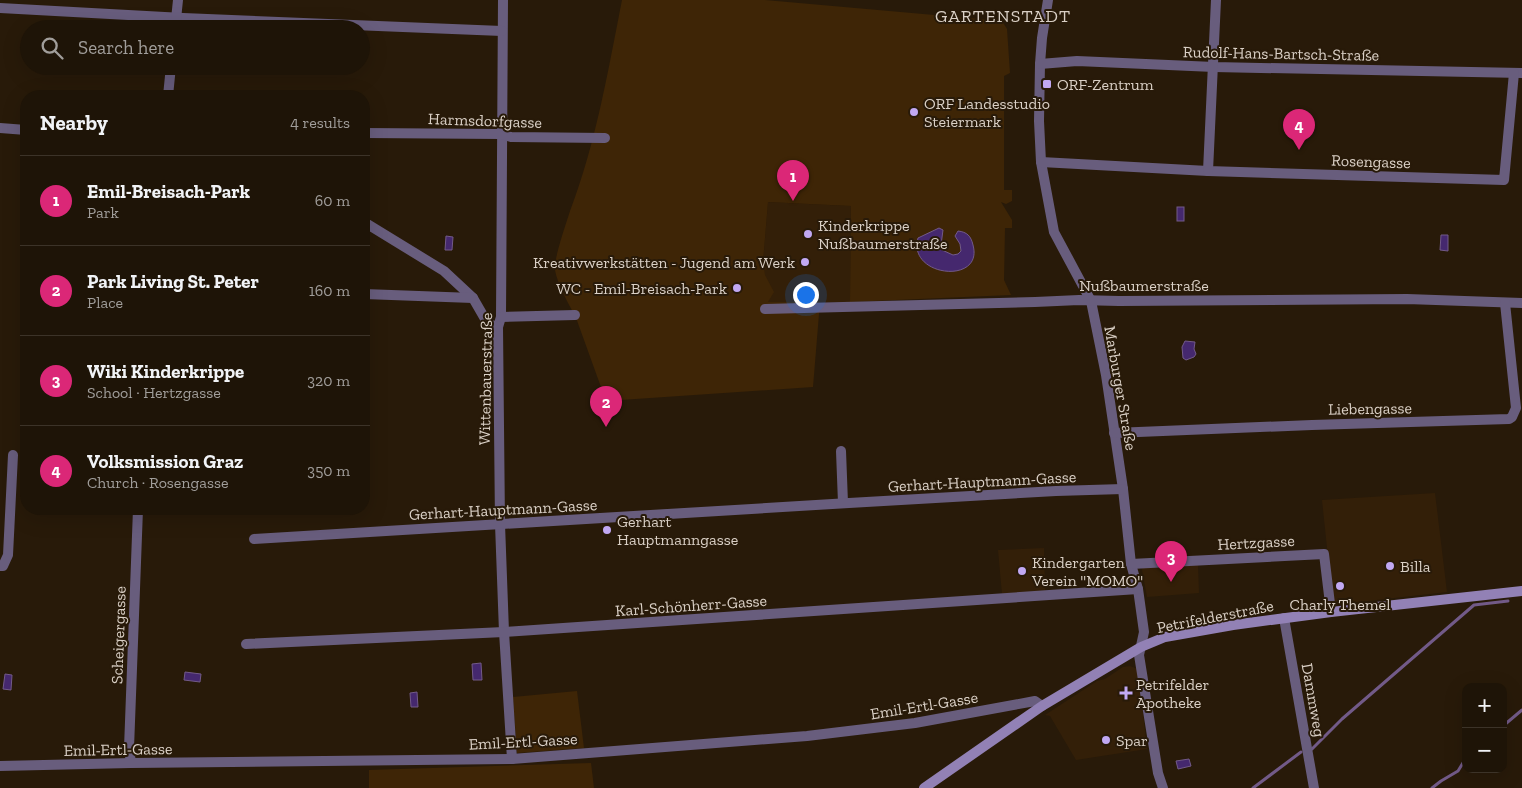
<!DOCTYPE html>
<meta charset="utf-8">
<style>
:root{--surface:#1e1407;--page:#2b2115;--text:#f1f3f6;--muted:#a19e9b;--line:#3c3328;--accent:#db2777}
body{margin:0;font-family:"Zilla Slab",serif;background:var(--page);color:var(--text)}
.controls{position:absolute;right:15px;bottom:15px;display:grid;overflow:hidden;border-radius:10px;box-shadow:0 5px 20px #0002}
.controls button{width:45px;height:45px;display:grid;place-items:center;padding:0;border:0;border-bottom:1px solid var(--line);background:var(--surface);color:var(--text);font:25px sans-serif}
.you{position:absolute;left:805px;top:294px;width:18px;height:18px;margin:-12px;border:4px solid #fff;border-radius:50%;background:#1a73e8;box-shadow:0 0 0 8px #1a73e833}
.badge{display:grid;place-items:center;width:32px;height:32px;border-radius:50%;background:var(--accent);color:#fff;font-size:16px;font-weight:700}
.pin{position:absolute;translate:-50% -41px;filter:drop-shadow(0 1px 2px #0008)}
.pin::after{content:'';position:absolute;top:26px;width:18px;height:15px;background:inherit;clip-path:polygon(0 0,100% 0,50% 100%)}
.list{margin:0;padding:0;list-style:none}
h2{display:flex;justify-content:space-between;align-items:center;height:65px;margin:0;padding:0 20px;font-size:21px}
h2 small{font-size:16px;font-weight:400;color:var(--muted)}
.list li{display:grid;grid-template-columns:32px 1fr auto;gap:15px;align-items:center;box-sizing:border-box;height:90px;padding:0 20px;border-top:1px solid var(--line)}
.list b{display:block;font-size:19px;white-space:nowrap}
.list p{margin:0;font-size:16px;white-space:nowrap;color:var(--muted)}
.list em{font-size:16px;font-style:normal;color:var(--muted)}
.icon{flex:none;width:28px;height:28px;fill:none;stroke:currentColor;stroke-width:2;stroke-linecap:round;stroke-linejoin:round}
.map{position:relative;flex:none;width:1522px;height:788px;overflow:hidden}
.search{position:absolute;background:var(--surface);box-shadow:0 5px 20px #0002;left:20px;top:20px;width:350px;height:55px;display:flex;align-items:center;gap:12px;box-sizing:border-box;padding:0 18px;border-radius:28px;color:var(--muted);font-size:19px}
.panel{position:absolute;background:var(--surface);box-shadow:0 5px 20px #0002;left:20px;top:90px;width:350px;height:425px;border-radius:20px}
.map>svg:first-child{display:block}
.built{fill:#331f08}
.green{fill:#3e2506}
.water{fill:#45286e;stroke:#725a88}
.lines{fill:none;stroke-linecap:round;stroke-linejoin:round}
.stream{stroke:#725a88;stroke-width:3}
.minor{stroke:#685d7d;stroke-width:10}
.secondary{stroke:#9281b5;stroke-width:10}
.poi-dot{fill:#c1a8f3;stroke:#281a09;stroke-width:2}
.labels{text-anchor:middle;stroke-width:4;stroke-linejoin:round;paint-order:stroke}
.street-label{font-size:16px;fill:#dad0c6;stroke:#281a09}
.poi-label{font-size:16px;fill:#dad0c6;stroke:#281a09;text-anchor:start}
.neighbourhood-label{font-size:18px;letter-spacing:1px;fill:#dad0c6;stroke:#281a09}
</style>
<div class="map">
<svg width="1522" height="788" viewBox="0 0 1522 788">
<rect width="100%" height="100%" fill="#281a09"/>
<g class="built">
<path d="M768,202L851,206L850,302L763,303V262Z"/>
<path d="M1435,493L1447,592L1333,605L1322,500Z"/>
<path d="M1044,548L1045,591L1002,594L998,550Z"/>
<path d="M1198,564L1199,593L1147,597L1142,570L1143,567Z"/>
<path d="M1130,666L1138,669L1147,749L1076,760L1050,716L1045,715L1097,681L1105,679L1123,667Z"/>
</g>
<g class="green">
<path d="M622,0H765L1002,21L1007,29L1010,73L1004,76V190H1012V201L1006,204L1001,202L1012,220V228H1005L1004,280L1011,295L850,302L851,206L768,202L763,262L765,275L774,292L768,302H820L813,387L606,401L575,315C568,304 557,282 555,270C553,261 567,221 570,211C596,143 608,71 622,0Z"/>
<path d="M577,691L584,748L517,753L513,697Z"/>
<path d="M591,763L594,788H369V770Z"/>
</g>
<g class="water">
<rect x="1177" y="207" width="7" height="14"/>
<path d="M939,228L943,230L941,245L942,250L953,255L958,254L961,251L960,244L955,236L958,231C967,232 971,236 973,245C984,285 907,277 918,238Z"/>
<path d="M1441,235H1448V251L1440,250Z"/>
<path d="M446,236L453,237L452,250H445Z"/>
<path d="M1185,341L1195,342L1194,349L1196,354L1194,357L1186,360L1183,358L1182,347Z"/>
<path d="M481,663L482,680H473L472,664Z"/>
<path d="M185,672L201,674L200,682L184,680Z"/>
<path d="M5,674L12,675L11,690L3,689Z"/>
<path d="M417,692L418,707H411L410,693Z"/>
<path d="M1189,759L1191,766L1178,769L1176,761Z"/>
</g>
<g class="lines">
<g class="stream">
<path d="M1503,726L1522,710"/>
<path d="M1312,749L1342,719L1474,605L1508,601"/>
<path d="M1253,788L1301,752"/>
<path d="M1432,788L1441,781L1458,771L1466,758"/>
</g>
<g class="minor">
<path d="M503,0L501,317L498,327L500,524L504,632L512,759"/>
<path d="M1048,0L1042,38L1040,64L1039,121L1041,162L1054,232L1091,301L1106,375L1123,489L1131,564L1138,589L1144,632L1139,655L1158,773L1163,788"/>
<path d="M0,8L183,18L502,31"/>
<path d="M175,29L178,0"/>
<path d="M1040,64L1077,61L1214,67L1522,73"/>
<path d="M168,96L171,66"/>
<path d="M0,128L26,130"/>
<path d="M364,133L501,134L511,137L605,138"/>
<path d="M1041,162L1208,171L1504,180L1514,73"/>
<path d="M1208,171L1216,0"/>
<path d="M364,222L444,271L473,298L488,324L498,327"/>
<path d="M364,294L473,298"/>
<path d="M765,309L1035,302L1079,300L1119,301L1407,299L1522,303"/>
<path d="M501,317L575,315"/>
<path d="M1114,433L1312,425L1509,419L1512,417L1516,408L1505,303"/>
<path d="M841,451L843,503"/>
<path d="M254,539L849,503L1056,491L1123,489"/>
<path d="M1131,564L1324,554L1331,612"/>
<path d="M0,566H3L8,555L13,455"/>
<path d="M1284,618L1314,788"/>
<path d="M246,644L504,632L1138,589"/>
<path d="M131,763L129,748L138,509"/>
<path d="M0,766L131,763L512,759L807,736L915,723L1035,701L1042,706"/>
</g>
<path class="secondary" d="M924,788L1042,706L1141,647L1165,637L1233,625L1331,612L1522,591"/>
</g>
<g class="poi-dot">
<rect x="1042" y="79" width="10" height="10" rx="2.5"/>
<circle cx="914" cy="112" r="5"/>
<circle cx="808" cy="234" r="5"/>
<circle cx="805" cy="262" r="5"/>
<circle cx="737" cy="288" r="5"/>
<circle cx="607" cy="530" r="5"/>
<circle cx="1390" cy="566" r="5"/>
<circle cx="1022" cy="571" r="5"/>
<circle cx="1340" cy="586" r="5"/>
<path d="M1123.5 685.5h5v5h5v5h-5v5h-5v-5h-5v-5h5z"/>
<circle cx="1106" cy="740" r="5"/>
</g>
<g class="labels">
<g class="street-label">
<text transform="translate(1281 53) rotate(1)" y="6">Rudolf-Hans-Bartsch-Straße</text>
<text transform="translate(485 120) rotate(2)" y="6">Harmsdorfgasse</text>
<text transform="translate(1371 161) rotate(2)" y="6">Rosengasse</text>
<text x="1144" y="291">Nußbaumerstraße</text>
<text transform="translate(485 379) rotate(-89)" y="6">Wittenbauerstraße</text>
<text transform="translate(1121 388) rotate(80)" y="6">Marburger Straße</text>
<text transform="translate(1370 408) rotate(-1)" y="6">Liebengasse</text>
<text transform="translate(982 481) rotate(-3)" y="6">Gerhart-Hauptmann-Gasse</text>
<text transform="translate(503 509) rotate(-3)" y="6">Gerhart-Hauptmann-Gasse</text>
<text transform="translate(1256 542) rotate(-3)" y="6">Hertzgasse</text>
<text transform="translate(691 605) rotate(-4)" y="6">Karl-Schönherr-Gasse</text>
<text transform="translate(1215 616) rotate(-11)" y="6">Petrifelderstraße</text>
<text transform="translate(118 635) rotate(-88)" y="6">Scheigergasse</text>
<text transform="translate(1314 700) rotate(80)" y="6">Dammweg</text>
<text transform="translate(924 705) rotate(-9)" y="6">Emil-Ertl-Gasse</text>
<text transform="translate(523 741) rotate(-3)" y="6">Emil-Ertl-Gasse</text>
<text transform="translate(118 749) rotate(-1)" y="6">Emil-Ertl-Gasse</text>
</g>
<g class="poi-label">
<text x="1057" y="90">ORF-Zentrum</text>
<text x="924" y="109">ORF Landesstudio<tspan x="924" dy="18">Steiermark</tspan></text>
<text x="818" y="231">Kinderkrippe<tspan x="818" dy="18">Nußbaumerstraße</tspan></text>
<text x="795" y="268" text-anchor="end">Kreativwerkstätten - Jugend am Werk</text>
<text x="727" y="294" text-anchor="end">WC - Emil-Breisach-Park</text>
<text x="617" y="527">Gerhart<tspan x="617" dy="18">Hauptmanngasse</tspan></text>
<text x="1032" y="568">Kindergarten<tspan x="1032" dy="18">Verein "MOMO"</tspan></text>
<text x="1400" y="572">Billa</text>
<text x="1340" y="610" text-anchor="middle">Charly Themel</text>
<text x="1136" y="690">Petrifelder<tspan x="1136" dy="18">Apotheke</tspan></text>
<text x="1116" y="746">Spar</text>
</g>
<g class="neighbourhood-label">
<text x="1003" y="22">GARTENSTADT</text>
</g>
</g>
</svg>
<div class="controls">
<button>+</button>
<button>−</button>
</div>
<div class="you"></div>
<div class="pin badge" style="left:793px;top:201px">1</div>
<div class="pin badge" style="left:606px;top:427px">2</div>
<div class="pin badge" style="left:1171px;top:582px">3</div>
<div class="pin badge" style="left:1299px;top:150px">4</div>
<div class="search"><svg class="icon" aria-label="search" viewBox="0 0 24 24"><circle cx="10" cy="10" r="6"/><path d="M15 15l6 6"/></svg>Search here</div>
<section class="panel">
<h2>Nearby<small>4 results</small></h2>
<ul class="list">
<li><span class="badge">1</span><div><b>Emil-Breisach-Park</b><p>Park</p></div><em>60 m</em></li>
<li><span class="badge">2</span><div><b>Park Living St. Peter</b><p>Place</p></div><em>160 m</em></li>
<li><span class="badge">3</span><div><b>Wiki Kinderkrippe</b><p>School · Hertzgasse</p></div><em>320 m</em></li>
<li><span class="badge">4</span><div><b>Volksmission Graz</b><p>Church · Rosengasse</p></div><em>350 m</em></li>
</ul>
</section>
</div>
